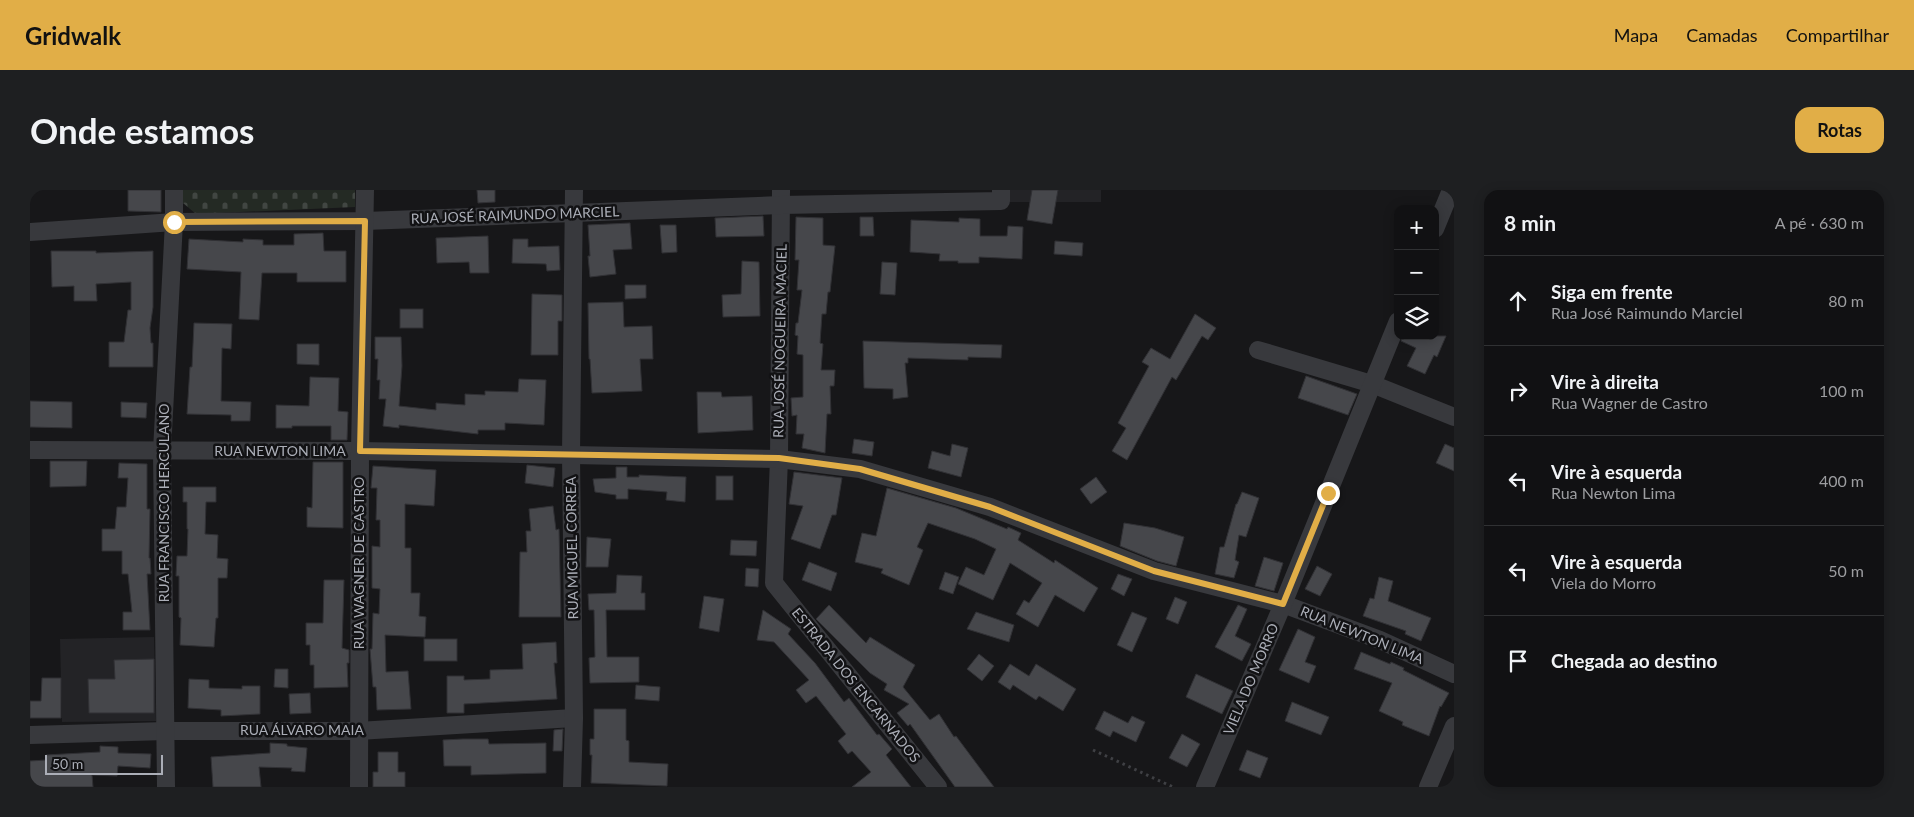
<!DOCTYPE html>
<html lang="pt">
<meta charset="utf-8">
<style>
:root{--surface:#111113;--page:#1e1f21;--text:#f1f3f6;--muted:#9c9da0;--line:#303133;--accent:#e1ae47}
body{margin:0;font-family:Lato,sans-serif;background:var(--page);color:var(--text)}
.controls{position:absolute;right:15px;top:15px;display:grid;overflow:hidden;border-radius:10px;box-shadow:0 2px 12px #0003}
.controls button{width:45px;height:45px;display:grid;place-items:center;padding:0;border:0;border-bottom:1px solid var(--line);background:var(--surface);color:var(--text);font:25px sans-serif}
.scale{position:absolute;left:15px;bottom:12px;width:118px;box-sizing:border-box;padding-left:5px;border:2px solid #abaeb7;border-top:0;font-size:14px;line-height:18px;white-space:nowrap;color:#abaeb7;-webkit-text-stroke:4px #121214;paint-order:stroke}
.stop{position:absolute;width:15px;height:15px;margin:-11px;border:4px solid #e1ae47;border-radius:50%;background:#fff}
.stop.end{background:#e1ae47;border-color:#fff;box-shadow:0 1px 5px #0008}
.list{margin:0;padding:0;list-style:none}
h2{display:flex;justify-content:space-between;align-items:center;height:65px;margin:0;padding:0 20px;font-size:21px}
h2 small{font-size:16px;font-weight:400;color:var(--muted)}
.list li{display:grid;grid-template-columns:32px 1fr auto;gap:15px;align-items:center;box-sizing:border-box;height:90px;padding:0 20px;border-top:1px solid var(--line)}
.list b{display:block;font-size:19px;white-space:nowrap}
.list p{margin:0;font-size:16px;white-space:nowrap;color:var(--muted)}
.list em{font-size:16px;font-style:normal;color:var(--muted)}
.icon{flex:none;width:28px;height:28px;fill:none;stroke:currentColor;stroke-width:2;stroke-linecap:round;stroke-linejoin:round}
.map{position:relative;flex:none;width:1424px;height:597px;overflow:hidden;border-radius:15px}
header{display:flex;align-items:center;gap:30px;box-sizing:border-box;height:70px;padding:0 25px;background:var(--accent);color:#111}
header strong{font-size:24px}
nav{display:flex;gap:28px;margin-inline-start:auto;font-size:18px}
.intro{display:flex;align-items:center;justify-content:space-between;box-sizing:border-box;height:120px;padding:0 30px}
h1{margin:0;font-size:35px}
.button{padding:12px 22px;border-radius:15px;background:var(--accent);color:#111;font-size:18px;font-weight:700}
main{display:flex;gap:30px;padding:0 30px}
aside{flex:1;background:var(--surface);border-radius:15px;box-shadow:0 2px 12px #0003}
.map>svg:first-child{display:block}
.built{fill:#232326}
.cemetery{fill:url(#cemetery-stones)}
.building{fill:#46474b;stroke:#313135}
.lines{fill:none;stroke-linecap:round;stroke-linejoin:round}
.path{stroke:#3f4044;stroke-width:3;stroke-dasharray:2.5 4;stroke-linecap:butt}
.street{stroke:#38393d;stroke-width:18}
.route{stroke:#e1ae47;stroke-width:6}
.labels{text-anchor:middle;stroke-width:5;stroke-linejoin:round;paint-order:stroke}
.street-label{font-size:14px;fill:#abaeb7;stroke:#121214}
</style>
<header>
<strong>Gridwalk</strong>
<nav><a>Mapa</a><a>Camadas</a><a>Compartilhar</a></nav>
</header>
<div class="intro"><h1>Onde estamos</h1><a class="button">Rotas</a></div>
<main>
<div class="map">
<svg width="1424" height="597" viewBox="0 0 1424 597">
<defs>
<pattern id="cemetery-stones" width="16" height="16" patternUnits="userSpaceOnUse" patternTransform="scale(1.25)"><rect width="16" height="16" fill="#242a24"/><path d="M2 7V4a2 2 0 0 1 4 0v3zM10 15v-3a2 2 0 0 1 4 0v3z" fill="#414642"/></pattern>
</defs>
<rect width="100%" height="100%" fill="#171719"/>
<g class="built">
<rect x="979" y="0" width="92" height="12"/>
<path d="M124,447L126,531L32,532L30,449Z"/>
</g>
<path class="cemetery" d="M153,0H325V17L166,24L153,13Z"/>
<g class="building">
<path d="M98,0H131V22L98,21Z"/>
<path d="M447,0H465V12L448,13Z"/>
<path d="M1002,0H1028L1022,34L997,30Z"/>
<path d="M733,26L734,46L686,47L685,28Z"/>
<path d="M766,27L793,28V55L805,56L800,102H798L796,124H792L790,153L793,154L791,180H805L804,196H800L801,224H797L795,263L772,258L774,244H766L767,225L762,226L761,208L773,207V165L767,164L768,146L765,145L766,133H768L772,100H767L769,70H765Z"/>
<path d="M830,27H843L844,46H830Z"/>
<path d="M929,28L950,29V46H977L978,36L993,37L992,69L949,67V73H928V71H909L910,64L880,62L881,30L929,32Z"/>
<path d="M600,33L602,59L583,60L586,84L560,87L558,66H560L558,35Z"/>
<path d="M630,35H646L647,62L632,63Z"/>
<path d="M293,43L294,61H316V92H267V83H232L229,130L209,129L211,82L157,79L159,49L213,52V49L233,50V55H264V44Z"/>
<path d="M458,46L459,83H440L439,72L407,73L406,48Z"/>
<path d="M483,49H498V57L529,56L530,80L517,81L516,74L482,73Z"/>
<path d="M1025,51L1053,53L1052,66L1024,64Z"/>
<path d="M21,61H66V63L123,61V117L120,138L121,153H123V177H79V152H94L98,120H101V92L66,94L67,111H44V96L22,97Z"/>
<path d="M712,71L729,72L730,126L693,127L692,105L711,104Z"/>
<path d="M852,72L867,73L865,105L850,104Z"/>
<path d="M595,95H616V108L595,109Z"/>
<path d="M502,104L532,105V131H528V165H501Z"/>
<path d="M593,112L594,137L622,136L623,169H610L612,201L562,203L560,169H559L558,113Z"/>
<rect x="370" y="119" width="23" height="19"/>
<path d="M1165,124L1186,138L1178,150L1172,146L1146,190L1142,187L1097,270L1082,261L1096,238L1088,233L1119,176L1112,172L1121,158L1140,169Z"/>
<path d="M164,133L202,134L201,159L192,158L191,211L221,212L220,231H201V225L157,224L160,177H162Z"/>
<path d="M1373,146H1416L1407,167L1404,165L1395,184L1377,176L1386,158L1371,151Z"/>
<path d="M345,147H371L372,176L369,216L406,220V213L435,215V204L455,205V201L488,202L489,189L516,190L514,235L475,233V240H448V244L369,235V238L353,236L356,209H349L350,190H347L348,169H345Z"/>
<path d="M833,151L972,155L971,168L938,167V170L878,168V173H875L878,207L863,209V199L834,198Z"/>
<path d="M267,154H289V175L267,174Z"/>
<path d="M1276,186L1327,204L1318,225L1268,208Z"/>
<path d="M280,187L309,188L308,221L318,222L317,250H301V236H262V238H246V215L279,216Z"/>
<path d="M667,202H691L692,207L722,206L723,240L668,243Z"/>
<path d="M0,211L42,212V238L0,237Z"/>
<path d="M91,212L117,213L116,228L91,227Z"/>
<path d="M824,249L844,252L842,266L822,263Z"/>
<path d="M922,254L938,258L931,287L898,278L902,261L920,266Z"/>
<path d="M1415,254L1424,258V281L1406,273Z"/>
<path d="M20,271H57L56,296L20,297Z"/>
<path d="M283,272H313V338L277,337V317L282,318Z"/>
<path d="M89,273L117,274V319H120L119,368H120L121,384H117L120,440H93V422H102L98,384H92V361H72V339H85L87,317H96L98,288H88Z"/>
<path d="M497,275L525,278L523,297L495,293Z"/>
<path d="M343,276L406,280L404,316L375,314V358H381V403H390L389,426L396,427L395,447L355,445L356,482L378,481L381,519L347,520L346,497H343L340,459H342L343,423L349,424L350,399L342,398V356L350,357V330H346L347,298H341Z"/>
<path d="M586,277H597V287H609V285L656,287L655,312L636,310L637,302L598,299V309H586V305L565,302L563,289L586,288Z"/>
<path d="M764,282L812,288L806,325H802L790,359L761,349L773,316L759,314Z"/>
<rect x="686" y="286" width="17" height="24"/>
<path d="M1066,287L1077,302L1061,314L1050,299Z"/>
<path d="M153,297H186V312H176L175,344L188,345L187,368L198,369L197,388H188V428H186L184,457L150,455L151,428L149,427V386H146L147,366H157L158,339H157V312H153Z"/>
<path d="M857,298L926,318L977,339L978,337L991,343L988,350L1024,373L1025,370L1068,398L1054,422L1025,405L1008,437L986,424L994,410L999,413L1012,393L980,373L963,410L928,394L936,377L954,385L966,359L945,349L898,333L887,357L893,360L879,395L851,383L853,379L825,372L832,343L846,346Z"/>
<path d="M1212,302L1229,308L1216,347L1209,345L1205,370L1209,372L1204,388L1185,384L1190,357H1194L1206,314H1207Z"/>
<path d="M523,316L526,340L529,339L531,427H489L490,362H497L496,341H501L499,319Z"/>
<path d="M1094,333L1125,338L1154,347L1146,376L1127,371L1090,356Z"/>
<path d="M557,347L581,349L578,377H556Z"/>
<path d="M701,350L727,351L726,366L700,365Z"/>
<path d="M1234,367L1253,373L1244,401L1225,396Z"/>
<path d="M779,372L807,383L801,401L772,390Z"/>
<path d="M1287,376L1302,384L1290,406L1275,399Z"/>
<path d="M716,378L729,379L728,397L715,396Z"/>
<path d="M915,382L929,387L923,404L909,399Z"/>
<path d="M1088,384L1102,389L1094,406L1081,399Z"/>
<path d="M587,385L612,386L611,403H615V420H576L577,467H609V492L560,493L559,468L565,467L564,420H559L558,404L586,403Z"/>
<path d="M1349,387L1363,391L1358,411L1401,428L1391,451L1375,444L1376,441L1333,426L1340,408L1344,409Z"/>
<path d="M294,390H314L312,458L319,460V473H317L318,497L284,498V475H280V455H276V433H293Z"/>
<path d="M674,406L694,409L689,442L669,438Z"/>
<path d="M1145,407L1157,412L1148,434L1136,429Z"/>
<path d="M799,415L836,453L840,447L885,475L873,497L900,530L909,524L924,547L926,546L964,597H925L880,534L878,536L867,523L879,514L854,500L857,494L840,483L786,429Z"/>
<path d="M1208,415L1217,419L1205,446L1221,454L1212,471L1185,457Z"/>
<path d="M733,420L761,439L758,444L785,473L814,512L819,508L847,545L849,544L862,559L856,565L881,597H822L841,582L822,561L818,564L808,551L816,544L786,506L776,513L766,500L779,490L744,452L727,450Z"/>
<path d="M946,422L984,435L979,452L937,439Z"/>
<path d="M1102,422L1117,428L1102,462L1087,455Z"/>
<path d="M1268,439L1285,447L1275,472L1286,476L1279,493L1249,480Z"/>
<rect x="394" y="449" width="33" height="22"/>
<path d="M526,452L527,473H524L527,509L434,514V523H417V486H434V490L460,489V480L493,479L492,454Z"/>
<path d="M1331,462L1360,474L1361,472L1374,478L1373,480L1419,503L1411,517L1410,516L1399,546L1372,535L1373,532L1349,521L1362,493L1324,479Z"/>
<path d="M949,464L964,476L952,491L937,479Z"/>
<path d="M124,469V523H59L58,489H85L84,470Z"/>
<path d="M980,474L999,486L1006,474L1046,499L1033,521L1009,506L1006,510L983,495L980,500L968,492Z"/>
<path d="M245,479H258V498L244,497Z"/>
<path d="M1166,484L1203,501L1192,524L1156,507Z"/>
<path d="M12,488H31V528H0V511H11Z"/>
<path d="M159,489L179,490V498L212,499V496H230V524L191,526V520L158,518Z"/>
<path d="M606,495L630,497L629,511L605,509Z"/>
<path d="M280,503L281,523L260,524L259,504Z"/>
<path d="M1262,512L1299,527L1291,545L1255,531Z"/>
<path d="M564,519H596V550L599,551V572L638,574L637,596L561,593L562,565H560V549H564Z"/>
<path d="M1074,521L1098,533L1102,526L1115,532L1106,552L1083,541L1080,547L1065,539Z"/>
<path d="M533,539L532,561H523L524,540Z"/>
<path d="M1152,544L1170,554L1157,577L1139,568Z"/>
<path d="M433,549H458L459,554L516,553V583L441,585V576H414L413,550Z"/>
<path d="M240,553L257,554V556L277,558L275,582L261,581L262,578L229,577L231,597H183L181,567L240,563Z"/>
<path d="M70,556L88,557V563L121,564L120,578L88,576L87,586L62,585L63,597H0V571L16,570V565L70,562Z"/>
<path d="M1217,560L1238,568L1230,588L1209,580Z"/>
<path d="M348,562H368V582H375V597H343V582H348Z"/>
</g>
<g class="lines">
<path class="path" d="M1063,560L1143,597"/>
<g class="street">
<path d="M751,0L749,269L744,393L908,597"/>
<path d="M1405,39L1421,0"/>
<path d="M0,42L144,32L335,31L751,15L971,11V0"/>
<path d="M1228,160L1342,194L1424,227"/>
<path d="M0,260L330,261L749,269L830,279L960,317L1124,381L1253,414L1350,450L1424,484"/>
<path d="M0,545L136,541H328L544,528"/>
<path d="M136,597L132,261L144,32V0"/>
<path d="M329,597L330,261L335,0"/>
<path d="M542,597L544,528L541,265L544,0"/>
<path d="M1175,597L1253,414L1368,131"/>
<path d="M1398,597L1424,536"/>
</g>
</g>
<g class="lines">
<path class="route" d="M144,32L335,31L330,261L749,268L830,279L960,317L1124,381L1253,414L1298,303"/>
</g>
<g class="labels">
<g class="street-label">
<text transform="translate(485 25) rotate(-2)" y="5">RUA JOSÉ RAIMUNDO MARCIEL</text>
<text transform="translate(750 151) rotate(-89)" y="5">RUA JOSÉ NOGUEIRA MACIEL</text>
<text x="250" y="266">RUA NEWTON LIMA</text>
<text transform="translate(134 313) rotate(-90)" y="5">RUA FRANCISCO HERCULANO</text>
<text transform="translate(542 358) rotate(-91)" y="5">RUA MIGUEL CORREA</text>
<text transform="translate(329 373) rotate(-90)" y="5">RUA WAGNER DE CASTRO</text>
<text transform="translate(1332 445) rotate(22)" y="5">RUA NEWTON LIMA</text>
<text transform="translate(1221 489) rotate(-67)" y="5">VIELA DO MORRO</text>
<text transform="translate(826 495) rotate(51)" y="5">ESTRADA DOS ENCARNADOS</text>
<text x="272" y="545">RUA ÁLVARO MAIA</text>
</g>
</g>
</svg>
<div class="controls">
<button>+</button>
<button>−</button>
<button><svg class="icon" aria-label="layers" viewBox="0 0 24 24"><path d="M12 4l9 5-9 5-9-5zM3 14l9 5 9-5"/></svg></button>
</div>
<div class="scale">50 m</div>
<div class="stop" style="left:144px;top:32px"></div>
<div class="stop end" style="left:1298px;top:303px"></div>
</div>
<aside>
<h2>8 min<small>A pé · 630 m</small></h2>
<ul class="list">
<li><svg class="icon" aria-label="ahead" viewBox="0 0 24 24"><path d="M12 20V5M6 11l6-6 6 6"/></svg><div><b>Siga em frente</b><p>Rua José Raimundo Marciel</p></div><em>80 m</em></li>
<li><svg class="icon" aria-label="right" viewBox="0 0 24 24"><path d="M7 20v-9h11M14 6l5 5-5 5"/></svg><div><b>Vire à direita</b><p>Rua Wagner de Castro</p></div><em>100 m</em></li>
<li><svg class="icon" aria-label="left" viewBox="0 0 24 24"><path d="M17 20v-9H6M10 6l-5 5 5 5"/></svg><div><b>Vire à esquerda</b><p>Rua Newton Lima</p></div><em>400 m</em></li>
<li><svg class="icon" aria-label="left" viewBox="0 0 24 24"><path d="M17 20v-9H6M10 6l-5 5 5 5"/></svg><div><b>Vire à esquerda</b><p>Viela do Morro</p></div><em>50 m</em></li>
<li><svg class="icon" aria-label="arrive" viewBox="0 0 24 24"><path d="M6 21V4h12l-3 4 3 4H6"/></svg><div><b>Chegada ao destino</b></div></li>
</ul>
</aside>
</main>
